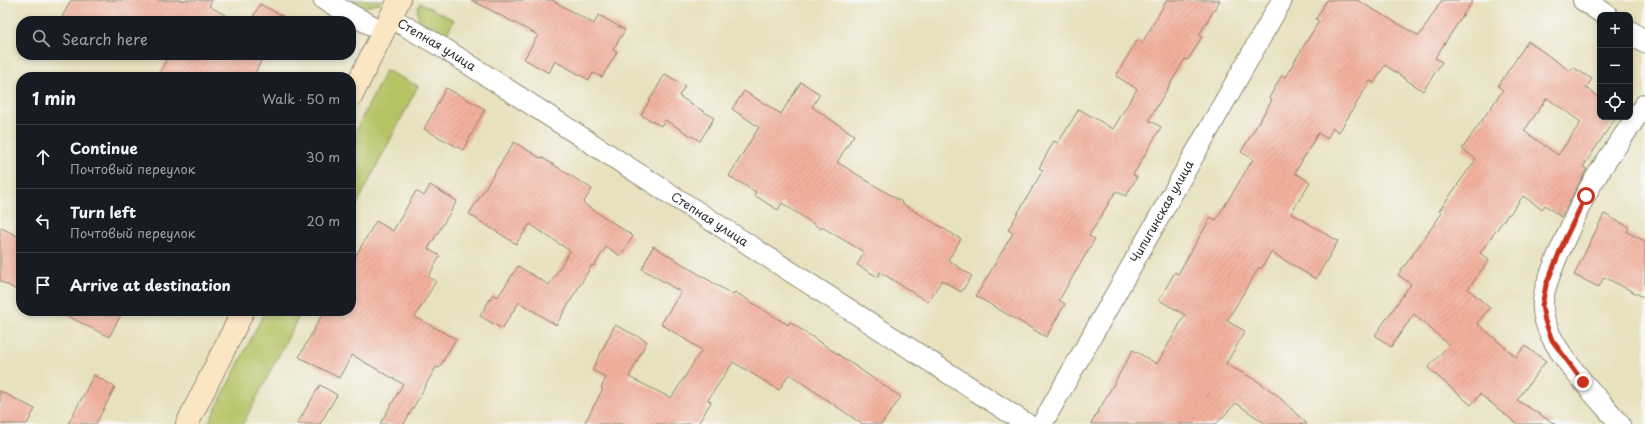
<!DOCTYPE html>
<meta charset="utf-8">
<style>
:root{--surface:#171b24;--page:#242831;--text:#f1f3f6;--muted:#9ea1a6;--line:#363941}
body{margin:0;font-family:"Playpen Sans",sans-serif;background:var(--page);color:var(--text)}
.controls{position:absolute;right:12px;top:12px;display:grid;overflow:hidden;border-radius:8px;box-shadow:0 2px 6px #0003}
.controls button{width:36px;height:36px;display:grid;place-items:center;padding:0;border:0;border-bottom:1px solid var(--line);background:var(--surface);color:var(--text);font:20px sans-serif}
.stop{position:absolute;width:12px;height:12px;margin:-9px;border:3px solid #c8321e;border-radius:50%;background:#fff}
.stop.end{background:#c8321e;border-color:#fff;box-shadow:0 1px 4px #0008}
.list{margin:0;padding:0;list-style:none}
h2{display:flex;justify-content:space-between;align-items:center;height:52px;margin:0;padding:0 16px;font-size:17px}
h2 small{font-size:13px;font-weight:400;color:var(--muted)}
.list li{display:grid;grid-template-columns:26px 1fr auto;gap:12px;align-items:center;box-sizing:border-box;height:64px;padding:0 16px;border-top:1px solid var(--line)}
.list b{display:block;font-size:15px;white-space:nowrap}
.list p{margin:0;font-size:13px;white-space:nowrap;color:var(--muted)}
.list em{font-size:13px;font-style:normal;color:var(--muted)}
.icon{flex:none;width:22px;height:22px;fill:none;stroke:currentColor;stroke-width:2;stroke-linecap:round;stroke-linejoin:round}
.map{position:relative;flex:none;width:1645px;height:424px;overflow:hidden}
.search{position:absolute;background:var(--surface);box-shadow:0 2px 6px #0003;left:16px;top:16px;width:340px;height:44px;display:flex;align-items:center;gap:10px;box-sizing:border-box;padding:0 14px;border-radius:16px;color:var(--muted);font-size:15px}
.panel{position:absolute;background:var(--surface);box-shadow:0 2px 6px #0003;left:16px;top:72px;width:340px;height:244px;border-radius:16px}
.map>svg:first-child{display:block}
.grass{fill:#b5c365;stroke:#707748}
.building{fill:url(#building-hatch);fill-rule:evenodd}
.lines{fill:none;stroke-linecap:round;stroke-linejoin:round}
.minor-casing{stroke:#8a8674;stroke-width:22}
.tertiary-casing{stroke:#8a8674;stroke-width:24}
.secondary-casing{stroke:#8a8674;stroke-width:24}
.minor{stroke:#fff;stroke-width:20}
.tertiary{stroke:#fff;stroke-width:22}
.secondary{stroke:#fbe6c4;stroke-width:22}
.route{stroke:#c8321e;stroke-width:5}
.labels{text-anchor:middle;stroke-width:4;stroke-linejoin:round;paint-order:stroke}
.street-label{font-size:12px;fill:#2b2b2b;stroke:#f6f6f2}
</style>
<div class="map">
<svg width="1645" height="424" viewBox="0 0 1645 424">
<defs>
<pattern id="building-hatch" width="6" height="6" patternUnits="userSpaceOnUse"><rect width="6" height="6" fill="#f3b19d"/><path d="M-1 1l2-2M0 6l6-6M5 7l2-2" fill="none" stroke="#d09887"/></pattern>
</defs>
<rect width="100%" height="100%" fill="#f6f6f2"/>
<filter id="ink" filterUnits="userSpaceOnUse"><feTurbulence type="fractalNoise" baseFrequency=".025" numOctaves="2"/><feDisplacementMap in="SourceGraphic" scale="8" xChannelSelector="R" yChannelSelector="G"/><feConvolveMatrix kernelMatrix="1 2 1 2 8 2 1 2 1" color-interpolation-filters="sRGB"/></filter>
<filter id="wash" filterUnits="userSpaceOnUse"><feTurbulence type="fractalNoise" baseFrequency=".012" numOctaves="4" result="noise"/><feDisplacementMap in="SourceGraphic" scale="16" xChannelSelector="R" yChannelSelector="G"/><feGaussianBlur stdDeviation="0.9" result="paint"/><feColorMatrix in="noise" values="0 0 0 0 0 0 0 0 0 0 0 0 0 0 0 0 0 1.4 0 .05"/><feComposite in="paint" operator="in"/></filter>
<g filter="url(#wash)">
<rect width="100%" height="100%" fill="#e8e1bd"/>
<g class="grass">
<path d="M352,0H382L380,3L365,7Z"/>
<path d="M420,3L454,20L445,37L419,24L417,10Z"/>
<path d="M386,70L418,86L351,216V140Z"/>
<path d="M265,311H302L243,424H208Z"/>
</g>
<g id="blocks">
<g class="building">
<path d="M71,0H212L209,6L236,21H60Z"/>
<path d="M471,0H552L594,24L599,15L625,30L613,50L617,52L602,77L593,73L589,80L555,61L549,73L524,59L538,35Z"/>
<path d="M1167,0H1220L1199,35L1202,37L1188,60L1185,59L1149,120L1161,127L1133,175L1137,177L1126,196L1116,191L1089,236L1095,239L1059,300L1065,304L1046,337L976,296L1013,233L1008,230L1043,170L1039,168L1054,141L1058,143L1079,109L1113,129L1137,89L1116,76L1137,40L1142,43Z"/>
<path d="M1327,0H1357L1419,36L1442,0H1473L1435,58L1442,62L1423,91L1385,65L1374,83L1370,81L1339,132L1333,128L1327,139L1318,133L1295,173L1310,182L1291,213L1338,241L1316,279L1271,252L1261,269L1259,267L1227,321L1245,331L1226,364L1259,382L1277,395L1307,424H1266L1236,403L1216,424H1091L1133,350L1157,364L1185,315L1159,300L1175,272L1178,274L1211,217L1216,220L1253,159L1241,152L1272,100L1269,98L1282,75L1285,77L1319,21L1316,19Z"/>
<path d="M260,4L292,21H251Z"/>
<path d="M1528,41L1570,71L1573,67L1592,79L1586,88L1599,97L1600,95V117H1616L1583,167L1587,169L1561,217L1545,205L1542,209L1523,196L1509,215L1508,214L1480,253L1489,260L1468,289L1490,308L1477,323L1516,357L1525,346L1546,361L1517,400L1555,424H1517L1480,394L1471,405L1428,368L1449,345L1414,314L1391,347L1375,335L1411,284L1398,275L1442,213L1439,211L1476,159L1462,149L1503,90L1498,86ZM1547,98L1581,122L1558,155L1524,131Z"/>
<path d="M169,55H264L253,77H157Z"/>
<path d="M665,74L685,86L679,96L714,118L700,141L665,120L661,126L641,115Z"/>
<path d="M801,82L820,94L812,107L854,135L837,162L902,202L901,203L961,239L948,260L972,276L961,292L942,280L928,302L880,272L878,277L857,265L864,252L822,227L821,229L782,203L778,210L754,195L756,192L729,176L759,127L732,109L744,91L781,114Z"/>
<path d="M446,88L485,109L463,150L424,129Z"/>
<path d="M514,142L540,158L541,157L592,189L583,203L633,236L621,256L606,247L594,266L592,265L556,325L519,302L502,329L480,316L493,294L498,297L518,266L549,285L570,251L530,224L516,244L469,214Z"/>
<path d="M430,185L457,201L428,249L440,256L428,277L436,281L415,317L456,339L439,368L436,367L404,424H380L403,384L352,355L339,378L299,357L324,311H351V264L376,221L393,231L416,191L424,196Z"/>
<path d="M1604,214L1629,227L1627,232L1645,241V298L1604,277L1599,287L1574,275Z"/>
<path d="M0,227L21,238V292L0,281Z"/>
<path d="M653,246L733,295L735,292L788,325L790,322L901,397L882,424H862L789,374L779,390L733,362L708,400L711,402L698,424H584L603,389L601,388L606,377L592,370L615,325L647,341L629,377L671,398L702,350L661,324L681,292L642,269Z"/>
<path d="M58,311H123L109,337Z"/>
<path d="M94,375L115,387L96,424H68Z"/>
<path d="M320,385L337,395L320,424H297Z"/>
<path d="M0,391L35,409L27,424H0Z"/>
</g>
</g>
</g>
<g filter="url(#ink)">
<use href="#blocks" fill-opacity="0" stroke="#8a8674" stroke-width="1"/>
<g class="lines">
<g class="minor-casing">
<g id="minor">
<path d="M324,0L384,32"/>
<path id="s1" d="M391,18L445,49L1027,424"/>
<path id="s2" d="M1042,424L1282,0"/>
<path d="M1620,424C1597,397 1554,354 1545,321C1538,299 1549,278 1557,257C1566,237 1575,216 1585,196C1602,164 1625,135 1645,104"/>
</g>
</g>
<g class="tertiary-casing">
<g id="tertiary">
<path d="M1584,0L1606,15"/>
<path d="M1630,32L1645,42"/>
</g>
</g>
<g class="secondary-casing">
<g id="secondary">
<path d="M351,97L399,0"/>
<path d="M187,424L243,311"/>
</g>
</g>
<use href="#minor" class="minor"/>
<use href="#tertiary" class="tertiary"/>
<use href="#secondary" class="secondary"/>
</g>
</g>
<g class="lines" filter="url(#ink)">
<path class="route" d="M1583,382L1552,340L1545,321L1542,306L1546,285L1565,239L1586,196"/>
</g>
<g class="labels">
<g class="street-label">
<text dy="4" stroke="none"><textPath href="#s1" startOffset="53">Степная улица</textPath></text>
<text dy="4" stroke="none"><textPath href="#s2" startOffset="244">Чипигинская улица</textPath></text>
<text dy="4" stroke="none"><textPath href="#s1" startOffset="377">Степная улица</textPath></text>
</g>
</g>
</svg>
<div class="controls">
<button>+</button>
<button>−</button>
<button><svg class="icon" aria-label="locate" viewBox="0 0 24 24"><circle cx="12" cy="12" r="6"/><path d="M12 2v4M12 18v4M2 12h4M18 12h4"/></svg></button>
</div>
<div class="stop" style="left:1586px;top:196px"></div>
<div class="stop end" style="left:1583px;top:382px"></div>
<div class="search"><svg class="icon" aria-label="search" viewBox="0 0 24 24"><circle cx="10" cy="10" r="6"/><path d="M15 15l6 6"/></svg>Search here</div>
<section class="panel">
<h2>1 min<small>Walk · 50 m</small></h2>
<ul class="list">
<li><svg class="icon" aria-label="ahead" viewBox="0 0 24 24"><path d="M12 20V5M6 11l6-6 6 6"/></svg><div><b>Continue</b><p>Почтовый переулок</p></div><em>30 m</em></li>
<li><svg class="icon" aria-label="left" viewBox="0 0 24 24"><path d="M17 20v-9H6M10 6l-5 5 5 5"/></svg><div><b>Turn left</b><p>Почтовый переулок</p></div><em>20 m</em></li>
<li><svg class="icon" aria-label="arrive" viewBox="0 0 24 24"><path d="M6 21V4h12l-3 4 3 4H6"/></svg><div><b>Arrive at destination</b></div></li>
</ul>
</section>
</div>
